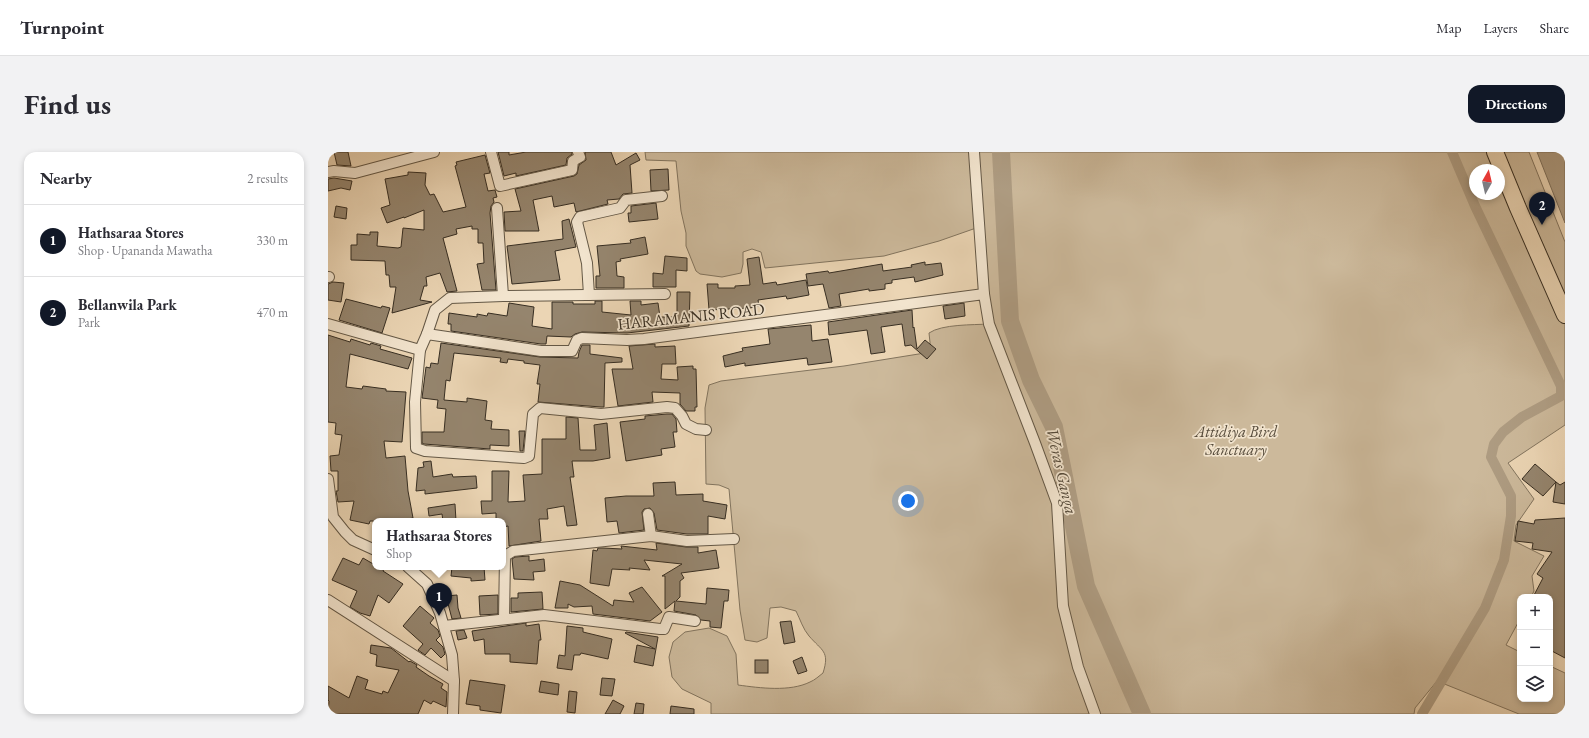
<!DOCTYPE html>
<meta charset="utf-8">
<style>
:root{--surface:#fff;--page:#f2f2f3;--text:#2b2b33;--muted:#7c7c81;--line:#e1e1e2;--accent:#111827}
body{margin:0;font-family:"EB Garamond",serif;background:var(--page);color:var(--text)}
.controls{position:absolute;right:12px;bottom:12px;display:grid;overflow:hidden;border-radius:8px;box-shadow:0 2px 6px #0003}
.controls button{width:36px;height:36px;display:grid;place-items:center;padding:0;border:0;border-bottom:1px solid var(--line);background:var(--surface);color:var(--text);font:20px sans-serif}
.compass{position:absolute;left:1141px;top:12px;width:36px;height:36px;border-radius:50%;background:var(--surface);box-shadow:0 2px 6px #0003;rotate:8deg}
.you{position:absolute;left:580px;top:349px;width:14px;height:14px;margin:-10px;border:3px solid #fff;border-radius:50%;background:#1a73e8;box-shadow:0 0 0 6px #1a73e833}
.badge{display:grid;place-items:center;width:26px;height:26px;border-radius:50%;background:var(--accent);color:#fff;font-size:13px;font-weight:700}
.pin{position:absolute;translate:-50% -33px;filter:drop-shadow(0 1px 2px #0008)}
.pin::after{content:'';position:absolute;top:21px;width:14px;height:12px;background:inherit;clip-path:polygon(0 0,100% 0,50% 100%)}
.popup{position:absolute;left:44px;top:366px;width:134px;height:52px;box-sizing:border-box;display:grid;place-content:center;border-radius:8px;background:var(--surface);filter:drop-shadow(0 1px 3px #0005);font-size:13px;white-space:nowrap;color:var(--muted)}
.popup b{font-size:15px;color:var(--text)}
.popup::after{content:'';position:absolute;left:50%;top:100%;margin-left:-8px;border:8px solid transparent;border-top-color:var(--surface)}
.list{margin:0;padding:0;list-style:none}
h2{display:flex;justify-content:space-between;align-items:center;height:52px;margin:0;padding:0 16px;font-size:17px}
h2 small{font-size:13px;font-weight:400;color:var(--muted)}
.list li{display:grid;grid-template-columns:26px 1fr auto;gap:12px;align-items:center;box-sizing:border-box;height:72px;padding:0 16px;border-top:1px solid var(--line)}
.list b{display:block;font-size:15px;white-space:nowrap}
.list p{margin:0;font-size:13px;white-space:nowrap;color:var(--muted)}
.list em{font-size:13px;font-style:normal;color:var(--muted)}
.icon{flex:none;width:22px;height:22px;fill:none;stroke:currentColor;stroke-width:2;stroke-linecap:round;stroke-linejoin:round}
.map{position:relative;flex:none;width:1237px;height:562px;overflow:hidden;border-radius:12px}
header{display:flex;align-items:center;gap:24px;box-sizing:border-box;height:56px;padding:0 20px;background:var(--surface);border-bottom:1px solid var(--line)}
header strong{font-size:19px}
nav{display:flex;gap:22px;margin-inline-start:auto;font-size:14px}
.intro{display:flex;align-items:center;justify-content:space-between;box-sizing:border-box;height:96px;padding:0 24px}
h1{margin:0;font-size:28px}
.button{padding:10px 18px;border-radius:12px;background:var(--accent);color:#fff;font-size:14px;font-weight:700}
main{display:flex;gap:24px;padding:0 24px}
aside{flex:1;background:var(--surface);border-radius:12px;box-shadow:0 2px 6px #0003}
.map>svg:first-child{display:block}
.green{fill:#ccb99b;stroke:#82745e;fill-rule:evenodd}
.water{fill:#ae9c82;stroke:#7e705c}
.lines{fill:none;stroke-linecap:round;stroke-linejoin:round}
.canal{stroke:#ae9c82;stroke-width:10}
.river{stroke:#ae9c82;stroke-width:18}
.building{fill:#95856e;stroke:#372e22}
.minor-casing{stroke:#645846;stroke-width:12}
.primary-casing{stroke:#372e22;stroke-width:18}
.minor{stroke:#f2e4ce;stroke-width:10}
.primary{stroke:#ebd5b4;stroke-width:16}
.labels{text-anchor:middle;stroke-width:3.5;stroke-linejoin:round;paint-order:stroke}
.street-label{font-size:16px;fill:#372e22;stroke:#f2e4ce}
.park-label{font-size:16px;font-style:italic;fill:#554a3a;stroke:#f2e4ce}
.water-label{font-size:17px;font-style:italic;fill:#554a3a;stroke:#f2e4ce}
</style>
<header>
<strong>Turnpoint</strong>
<nav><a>Map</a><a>Layers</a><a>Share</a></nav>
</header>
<div class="intro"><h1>Find us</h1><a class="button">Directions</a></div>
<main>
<aside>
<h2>Nearby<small>2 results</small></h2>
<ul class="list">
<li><span class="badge">1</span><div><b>Hathsaraa Stores</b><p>Shop · Upananda Mawatha</p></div><em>330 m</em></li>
<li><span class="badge">2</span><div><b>Bellanwila Park</b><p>Park</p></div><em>470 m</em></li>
</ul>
</aside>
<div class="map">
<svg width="1237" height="562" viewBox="0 0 1237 562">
<rect width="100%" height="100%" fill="#ebd5b4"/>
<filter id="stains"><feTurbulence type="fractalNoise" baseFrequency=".005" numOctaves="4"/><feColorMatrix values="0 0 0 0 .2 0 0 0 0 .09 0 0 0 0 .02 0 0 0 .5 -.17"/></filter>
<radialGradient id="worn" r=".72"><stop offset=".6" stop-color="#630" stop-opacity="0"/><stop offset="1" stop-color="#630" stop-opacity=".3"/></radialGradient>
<path class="green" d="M317,0H1201L1237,90V273L1180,311L1206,347L1188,373L1186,389L1216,404L1204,424L1206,439L1203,445H1192V467L1178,493L1192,500V547H1222V514L1237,521V562H1191L1109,529L1087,556L1086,562H383V551L354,537L344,525L341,505L345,490L357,480L381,476L399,484L408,502L410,533C432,536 462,540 482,530C487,528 491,524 495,521C502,499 494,499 481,484C475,477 472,467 468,459L453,455L442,456L439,486L429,490L417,488L412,458L401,337L391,333L378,332L377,256L381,233L393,229L516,214L603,200L601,181C614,172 645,173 661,172L651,75L611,89L556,104L437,116L433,100L424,97L415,100V112L413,121L394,125L372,122L368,119L358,94V81L353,59L348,9L318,8ZM1147,18H1171V42H1147Z"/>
<path class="water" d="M1209,0H1237V71Z"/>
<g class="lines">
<path class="canal" d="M1094,562L1157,456L1176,408L1183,364V344L1163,305L1166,292L1175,280L1194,265L1233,244V234L1147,54L1124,0"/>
<path class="river" d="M673,0L682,169L703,228L726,275L758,434L814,562"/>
</g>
<g class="building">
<path d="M6,0H20L23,14L9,13Z"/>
<path d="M170,0H181V3L198,0H244V2L239,6L238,13L188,24V21L176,24Z"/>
<path d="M257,0H283L288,13L308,1L312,8L302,13L304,41L295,42L291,47L279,48L280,52L248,60L246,51L226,55L224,44L205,48L211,79H177L176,60L193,59L187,37L246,24L249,22L251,13L258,8Z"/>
<path d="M157,3L162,21L156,22L160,39L167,38L169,45L165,46L166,50L163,54L162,61L168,138H154L149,112L156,111L155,91H150V77H144V74L128,77L129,82L115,86L129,139L119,140L112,121L98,125L99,134H96L92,148L104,150L64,161L68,135H62L61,123H58L57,109L23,108V93H29V82L42,83V80H50L49,94L70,96L73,95L75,76L96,78V58L76,66V65L59,71L53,56L62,53L57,27L80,23V20L98,21L97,33L102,43L106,42L115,60L138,55L127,14L129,13L128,10Z"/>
<path d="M340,17L341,38L323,39L322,18Z"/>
<path d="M6,26L24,29L22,38L13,36L0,39V27Z"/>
<path d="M328,51L330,67L301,70L300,61H303V54Z"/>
<path d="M8,54L19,56L18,67L6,65Z"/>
<path d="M241,67L248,95L227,99L232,128L184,132L179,94L235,87L234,69Z"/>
<path d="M317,85L320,102L292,107L293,109L288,110L289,124L296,125V136H268V124H272L269,94L303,91L302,88Z"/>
<path d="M337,104L359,106V119L348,118V135H325V121L335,122Z"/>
<path d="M431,105L435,132L448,130L449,133L478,128L481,143L459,147L458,144L430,148L431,154L422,156L381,158L379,132H390V136H407V134L422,133L419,107Z"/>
<path d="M597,110V113L613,111L615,123L587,130L586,125L564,128V131L557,132V137L541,139V137L511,142L513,154L501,156L495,132L480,134L478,122L500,119L501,121L554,112L555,119L584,115L583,113Z"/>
<path d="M5,130L16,131L13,150L0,148V132Z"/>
<path d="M349,140H362L361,174L299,181L254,180L247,182L243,185L219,184L218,192H213L123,179V172H120L121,161L149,165V162L159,164L160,161L179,164L181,151L206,155L204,174L224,177V150H245V152H267V149H274V160L303,163L302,149H313V153L330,151L332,165H349Z"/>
<path d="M18,147L53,156L54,154L62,156L54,181L11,168Z"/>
<path d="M636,151L637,164L617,167L615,154Z"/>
<path d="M584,158L585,176L586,175L589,197L597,188L608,197L599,207L583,193L577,194L574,172L553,175L557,200L543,202L539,178L501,183L500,170Z"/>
<path d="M483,173L484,189L500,187L504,210L480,213L479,206L417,214V211L397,215L395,204L415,199L414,196L442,192L440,177Z"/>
<path d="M0,183L22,190L23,187L42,193L43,191L53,194L52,197L84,206L80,217L22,202L18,235L34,237L35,234L58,237V239L78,240L74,290L56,289L58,306L77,304L80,339L85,366L69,369H42L41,372L22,368L26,349L10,350L8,339H10V319H3L2,304L11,303L14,283L7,282L8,271L0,270Z"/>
<path d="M113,191L212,205L250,206L251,200L254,193H262V202L294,206V210L277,211L276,255H273L210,250L212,232H209L212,213L196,211V209L180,207L179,211L172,210L173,206L126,201L122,229L118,228L116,248L139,250V246L159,249L157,268L164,269L163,277L181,278V294L162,293V297L96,292L94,291V280H116L118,257L109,256L110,248L94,246L98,215L102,216L103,211L110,212Z"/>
<path d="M327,192V195L347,194L348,212H334L333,227L350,228L349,215L365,214V217H368L369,255H367V259H358L352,252V241L324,240L325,250L290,254L284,217H305L301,194Z"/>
<path d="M339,262H344L348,267L349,280H345L347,295L333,297L334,303L298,309L292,270L317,267V264Z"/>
<path d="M238,265L250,266L252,298H268L266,273L279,271L282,306L265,309H244L246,325H242L249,373L239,374L236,354L219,357L220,367H211L213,389L181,394L180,374L175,375V369H168V361L154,362L153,349H164V319H181L180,350L197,349L195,323L214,322V287H238Z"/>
<path d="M191,279H197L195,299H192Z"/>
<path d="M103,309L105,325L124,322L125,325L148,324L149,336L97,342V338L88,339L90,316L96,315L95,310Z"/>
<path d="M1207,312L1228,330L1215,344L1194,327Z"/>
<path d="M347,330L348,343L375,342V349L399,353L397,367L380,364V382H359L329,378L326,361L322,356L316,357L314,360L316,378L291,381L289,369L279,370L277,346L298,344H326L325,331Z"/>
<path d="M1228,330L1232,333L1237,330V352L1225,350Z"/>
<path d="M127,352L128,369H115L114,362L101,364L100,356Z"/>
<path d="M1237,366V506L1222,498V445H1205L1215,426L1209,422L1224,400L1204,397L1205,391L1187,389L1190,369L1206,372L1207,368Z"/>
<path d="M328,391L358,395H370V401L388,398L391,416L353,421L356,426L352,429V445L348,449L378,452L379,436L401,438L400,449H396L393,476L382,475V469L373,468L368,463L346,459L347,449L337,457V424H334L354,412L316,408L322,418L301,416L302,418L284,417L281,434L262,431L265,398L269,399L270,396H275L294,397L293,394L329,398Z"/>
<path d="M201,404V409L216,407L217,419L205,420L206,428L186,427L184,407L187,405Z"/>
<path d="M15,406L31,413L35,406L47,413V415H51L56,417L55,419L75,432L61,451L50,443L42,464L32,461L22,455L29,439L4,428Z"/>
<path d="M124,415H156L157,428L143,429V426L123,424Z"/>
<path d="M232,429L252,433L285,454L286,448L306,450L301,441L314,435L334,460L322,469L265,462L264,454L246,455L240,452V456H227Z"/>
<path d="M214,440L215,457L183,460V446H190V441Z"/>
<path d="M129,443L130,456L133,466L124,467L118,444Z"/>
<path d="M170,443V462L152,463L151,444Z"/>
<path d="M92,454L106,466L102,471L110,478L112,484L108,488L115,495L117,502L113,506L103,496L97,503L90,498L95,492L75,474Z"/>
<path d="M463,469L467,490L456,492L452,470Z"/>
<path d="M198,471V474L211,472L213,488H211L209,512L182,510V502H157L156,487L146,489L144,479Z"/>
<path d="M239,474L255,476V480L284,487L280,507L253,501L252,503H246L244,518L229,516L231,503L237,504Z"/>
<path d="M136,478L139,486L130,488L128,479Z"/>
<path d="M298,480L330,485L325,514L306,510L309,493L327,497L297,481Z"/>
<path d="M43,493L63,496L81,510L82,509L89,513L88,515L101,524L115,532L113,536L119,540L118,555L105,549L103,552L96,548L90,562H0L1,549L0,548V534L21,546L29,524L40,528L37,537L54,542L55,539L60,541L71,518L48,514L49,503L42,501Z"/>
<path d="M474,505L479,519L470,522L465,509Z"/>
<rect x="427" y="508" width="13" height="13"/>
<path d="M274,526L287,527L284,544L272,543Z"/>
<path d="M142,528L177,533L173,561L152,558V554L138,552Z"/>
<path d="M213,529L231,532L230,543L211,540Z"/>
<path d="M241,539L249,540L247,561L239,560Z"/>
<path d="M285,548L296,554L292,562H277Z"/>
<path d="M308,551L316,552L315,562H306Z"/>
<path d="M343,554L366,557V562H342Z"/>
</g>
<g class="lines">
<g class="minor-casing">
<g id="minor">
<path d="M163,0L172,34L244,18L245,9L252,5L250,0"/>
<path d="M646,0L656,142"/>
<path d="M0,20L6,19L27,21L106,0"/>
<path d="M169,56L175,144"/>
<path d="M0,125H1"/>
<path d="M261,143L259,111L249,70L252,65L292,56L298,48L334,44"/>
<path d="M0,172L92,198L99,182L213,199H244L249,188L254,186L299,188L316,187L656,142L661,172L707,291L729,351L735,454L750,515L767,562"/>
<path d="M99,182L107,158L122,146L175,144L337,142"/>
<path d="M92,198L87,250L88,296L97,299L196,306L201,304L205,262L212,256L273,262L339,255L347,256L354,264L358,272L368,277L378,278"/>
<path d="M0,327L5,365L17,380L25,388L47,398"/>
<path d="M320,362L323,384"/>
<path d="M80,415L99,432L112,461L124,503L126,529L125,562"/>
<path d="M0,448L126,529"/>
<path d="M176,467L177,404L185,399L323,384L359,389L406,387"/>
<path d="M116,474L216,463L332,477H336L341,465L367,469"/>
</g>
</g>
<g class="primary-casing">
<path id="primary" d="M1167,0L1190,56L1237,163"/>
</g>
<use href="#minor" class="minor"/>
<use href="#primary" class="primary"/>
</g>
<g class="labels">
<g class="street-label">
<text transform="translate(363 164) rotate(-6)" y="6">HARAMANIS ROAD</text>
</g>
<g class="park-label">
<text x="908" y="285">Attidiya Bird<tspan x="908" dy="18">Sanctuary</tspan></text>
</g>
<g class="water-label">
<text transform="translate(734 319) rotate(77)" y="6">Weras Ganga</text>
</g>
</g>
<rect width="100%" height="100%" filter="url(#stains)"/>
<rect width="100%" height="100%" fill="url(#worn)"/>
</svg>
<div class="controls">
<button>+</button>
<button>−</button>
<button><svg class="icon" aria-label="layers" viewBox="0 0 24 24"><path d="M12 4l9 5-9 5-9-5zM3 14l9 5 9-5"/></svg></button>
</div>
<svg class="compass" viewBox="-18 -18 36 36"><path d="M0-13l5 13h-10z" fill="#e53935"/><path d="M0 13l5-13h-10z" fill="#7c7c81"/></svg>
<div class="you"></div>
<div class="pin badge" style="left:111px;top:464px">1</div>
<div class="popup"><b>Hathsaraa Stores</b>Shop</div>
<div class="pin badge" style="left:1214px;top:73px">2</div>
</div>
</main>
